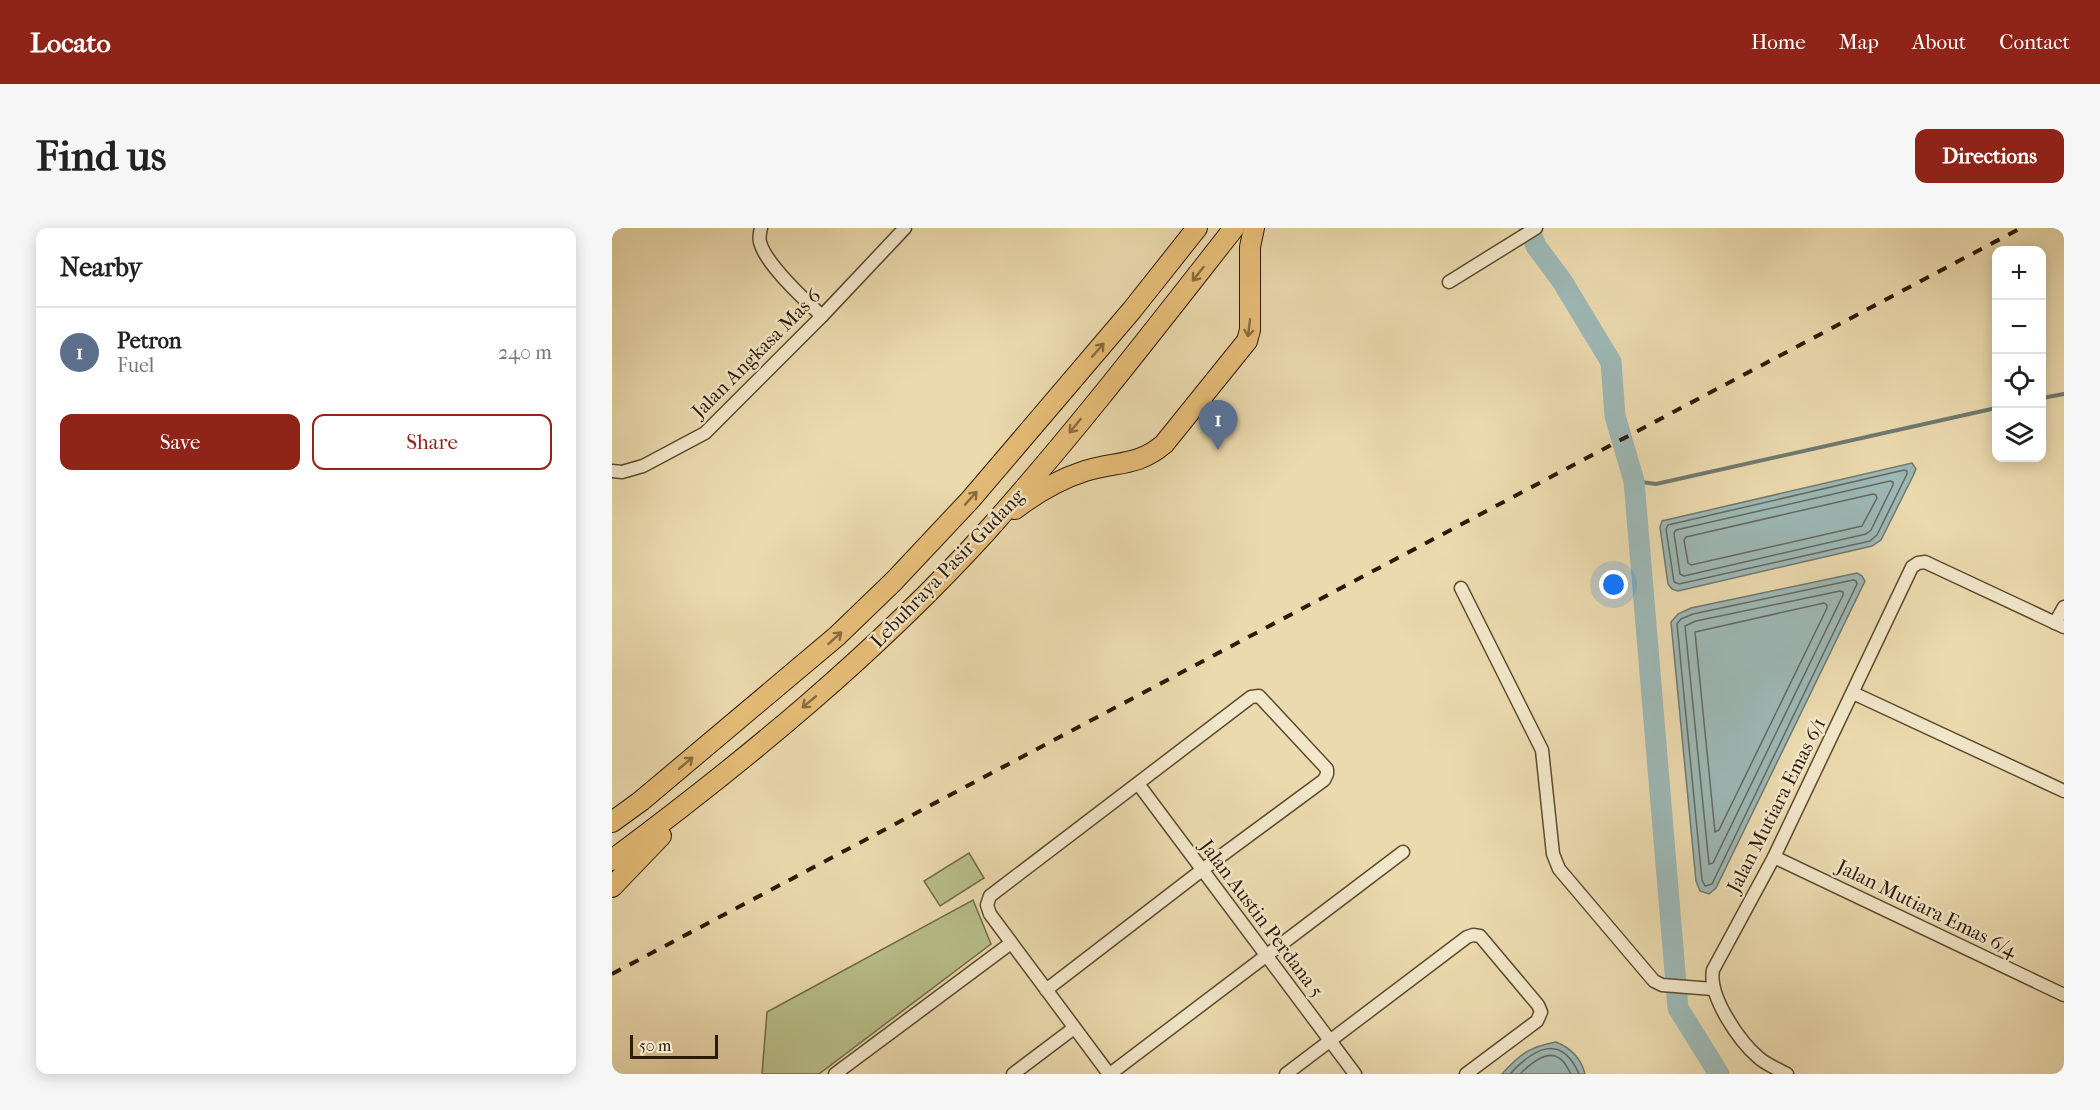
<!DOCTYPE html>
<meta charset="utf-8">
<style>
:root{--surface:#fff;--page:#f6f6f6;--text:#222;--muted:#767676;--line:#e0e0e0;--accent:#8f2418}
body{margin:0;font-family:"IM FELL French Canon",serif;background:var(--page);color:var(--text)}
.controls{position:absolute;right:18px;top:18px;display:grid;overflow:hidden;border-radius:12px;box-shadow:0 3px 15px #0003}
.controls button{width:54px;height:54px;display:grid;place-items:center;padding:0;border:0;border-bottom:2px solid var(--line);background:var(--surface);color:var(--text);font:30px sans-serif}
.scale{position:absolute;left:18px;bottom:15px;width:88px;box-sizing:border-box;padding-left:6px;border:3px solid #2d1a05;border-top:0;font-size:16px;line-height:21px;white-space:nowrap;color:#2d1a05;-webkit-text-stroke:4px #f2e7ca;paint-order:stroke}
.you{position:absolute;left:1002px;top:357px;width:21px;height:21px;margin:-15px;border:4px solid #fff;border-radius:50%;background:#1a73e8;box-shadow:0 0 0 9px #1a73e833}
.badge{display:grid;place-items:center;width:39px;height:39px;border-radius:50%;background:var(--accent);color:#fff;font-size:20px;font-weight:700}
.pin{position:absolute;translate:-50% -50px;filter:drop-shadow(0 2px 3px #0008)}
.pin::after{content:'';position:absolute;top:32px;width:21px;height:18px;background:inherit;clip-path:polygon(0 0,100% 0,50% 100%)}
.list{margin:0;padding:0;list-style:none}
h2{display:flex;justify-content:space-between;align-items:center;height:78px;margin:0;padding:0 24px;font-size:26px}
h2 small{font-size:20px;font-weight:400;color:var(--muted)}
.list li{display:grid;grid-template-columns:39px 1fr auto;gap:18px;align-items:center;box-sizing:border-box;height:90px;padding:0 24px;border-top:2px solid var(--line)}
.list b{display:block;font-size:22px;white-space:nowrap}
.list p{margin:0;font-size:20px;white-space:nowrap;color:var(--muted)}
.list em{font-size:20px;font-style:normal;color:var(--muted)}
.actions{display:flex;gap:12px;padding:18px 24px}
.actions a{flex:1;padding:14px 0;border:2px solid var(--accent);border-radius:12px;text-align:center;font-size:21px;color:var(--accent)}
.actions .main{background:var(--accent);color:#fff}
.icon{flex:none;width:33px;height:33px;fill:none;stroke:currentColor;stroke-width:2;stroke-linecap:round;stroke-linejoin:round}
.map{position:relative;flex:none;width:1452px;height:846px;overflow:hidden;border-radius:12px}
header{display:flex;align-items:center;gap:36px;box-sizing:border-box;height:84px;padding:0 30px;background:var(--accent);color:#fff}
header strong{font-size:28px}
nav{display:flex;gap:33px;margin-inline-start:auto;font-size:21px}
.intro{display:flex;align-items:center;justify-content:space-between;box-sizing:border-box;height:144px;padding:0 36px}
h1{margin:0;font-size:42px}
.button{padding:15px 27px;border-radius:12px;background:var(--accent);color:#fff;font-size:21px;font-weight:700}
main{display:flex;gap:36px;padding:0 36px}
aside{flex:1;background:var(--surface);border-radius:12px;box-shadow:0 3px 15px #0003}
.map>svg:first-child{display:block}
.green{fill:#b8bf8a;stroke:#726c48;stroke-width:1.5}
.water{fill:#9db8b6;stroke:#70796f;stroke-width:1.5}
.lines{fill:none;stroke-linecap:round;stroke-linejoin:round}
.shore{stroke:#65695e;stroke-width:1.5}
.stream{stroke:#70796f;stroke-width:4}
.river{stroke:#9db8b6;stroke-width:21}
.minor-casing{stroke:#5c4a2f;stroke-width:15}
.trunk-casing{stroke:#2d1a05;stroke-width:22}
.minor{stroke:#f2e7ca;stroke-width:12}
.trunk{stroke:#e6bd77;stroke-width:20}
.rail{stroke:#2d1a05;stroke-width:4;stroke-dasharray:10 10;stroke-linecap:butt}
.oneway{stroke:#8a6c3e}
.labels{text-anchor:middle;stroke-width:5;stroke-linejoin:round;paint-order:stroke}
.street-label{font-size:20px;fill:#2d1a05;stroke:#f2e7ca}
</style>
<header>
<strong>Locato</strong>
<nav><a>Home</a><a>Map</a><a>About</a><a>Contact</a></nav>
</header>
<div class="intro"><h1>Find us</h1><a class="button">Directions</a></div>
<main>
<aside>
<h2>Nearby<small></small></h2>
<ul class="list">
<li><span class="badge" style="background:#5c6f8a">1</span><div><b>Petron</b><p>Fuel</p></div><em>240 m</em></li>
</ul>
<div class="actions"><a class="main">Save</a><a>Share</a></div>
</aside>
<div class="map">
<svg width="1452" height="846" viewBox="0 0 1452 846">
<rect width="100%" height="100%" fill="#ebdaae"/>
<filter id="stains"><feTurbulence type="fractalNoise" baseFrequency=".00333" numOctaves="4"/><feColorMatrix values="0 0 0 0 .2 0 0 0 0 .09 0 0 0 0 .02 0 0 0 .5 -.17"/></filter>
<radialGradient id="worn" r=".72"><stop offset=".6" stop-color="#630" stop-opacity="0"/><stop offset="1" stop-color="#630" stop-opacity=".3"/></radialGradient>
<g class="green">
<path d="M357,625L372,650L328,678L312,653Z"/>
<path d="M361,672L379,716L207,846H150L155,784Z"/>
</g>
<g class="water">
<path d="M1300,235L1304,241L1301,248L1269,312L1260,318L1066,363L1060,361L1056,356L1048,299L1050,293Z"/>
<path d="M1245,345L1250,348L1253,353L1104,660L1097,666L1088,663L1084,653L1059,394L1066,386L1079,380Z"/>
<path d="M944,814C959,820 969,830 973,846H890C908,826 917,819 944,814Z"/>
</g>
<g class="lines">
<g class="shore">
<path d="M1292,242L1295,243V246L1265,307L1258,313L1067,356L1062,354L1054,301L1056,297Z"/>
<path d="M1278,253L1281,254V257L1259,302L1254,306L1072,348L1068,346L1062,305L1064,302Z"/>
<path d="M1261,266L1264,267L1265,270L1250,298L1079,337L1076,335L1072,312L1074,309Z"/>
<path d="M1241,352L1244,353L1245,356L1100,656L1093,658L1090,652L1065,396L1069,391L1081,386Z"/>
<path d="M1228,363L1231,364V367L1101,635L1097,636L1073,398L1084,393Z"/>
<path d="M1212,375L1215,377V380L1107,602L1103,604L1083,404Z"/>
<path d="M898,846C922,820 949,805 967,846"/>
<path d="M908,846C916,838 935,821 947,830C953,833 956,841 959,846"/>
</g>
<g class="stream">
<path d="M1430,170L1452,166"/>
<path d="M1022,253L1044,256L1384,180"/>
</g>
<path class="river" d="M917,0L924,18L950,53L999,134L1003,188L1022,253L1066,780L1107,846"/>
<g class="minor-casing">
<g id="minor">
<path d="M149,0C148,4 147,10 148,14C153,36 194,73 210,88"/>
<path d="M837,54L924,0"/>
<path d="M0,243L10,244L31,238L93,205L210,88L293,0"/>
<path d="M849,360L930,522L941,626L947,641L1042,753L1050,757L1101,761"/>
<path d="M1443,395L1452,379"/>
<path d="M1241,465L1452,563"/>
<path d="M527,557L743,846"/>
<path d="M1162,629L1452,767"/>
<path d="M434,762L590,642L712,552L715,546V541L647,468L639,469L378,668L375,677L378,686L497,846"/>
<path d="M223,846L399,715"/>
<path d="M401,846L462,800"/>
<path d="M498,846L791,624"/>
<path d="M674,846L855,709L861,707L868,708L926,777L929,784L925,793L854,846"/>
<path d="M1175,846C1166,841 1155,837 1147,830C1127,813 1096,768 1101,742L1162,629L1300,339L1306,335L1313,334L1452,399"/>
</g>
</g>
<g class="trunk-casing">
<g id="trunk">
<path d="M403,281C424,265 448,251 473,243C505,233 525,239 552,216L635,113L638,102V19L642,0"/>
<path d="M0,594L29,573L225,408L282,353L359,271L520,82L585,0"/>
<path d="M0,632C133,533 263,426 375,303C462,206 542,102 622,0"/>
<path d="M0,659L49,608"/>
</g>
</g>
<use href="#minor" class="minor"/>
<use href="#trunk" class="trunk"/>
<path class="rail" d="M0,746L1409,0"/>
</g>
<defs><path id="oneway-shaft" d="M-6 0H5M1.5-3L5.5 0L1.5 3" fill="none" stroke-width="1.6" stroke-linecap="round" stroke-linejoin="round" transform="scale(1.5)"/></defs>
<g class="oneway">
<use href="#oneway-shaft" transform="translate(586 46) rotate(128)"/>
<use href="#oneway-shaft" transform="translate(637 100) rotate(97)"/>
<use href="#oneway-shaft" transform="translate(486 122) rotate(-49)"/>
<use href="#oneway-shaft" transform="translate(463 198) rotate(129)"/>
<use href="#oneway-shaft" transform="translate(359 270) rotate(-48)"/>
<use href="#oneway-shaft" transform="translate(223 410) rotate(-42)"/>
<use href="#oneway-shaft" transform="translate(197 474) rotate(140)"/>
<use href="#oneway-shaft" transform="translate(74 535) rotate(-40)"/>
</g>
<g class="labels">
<g class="street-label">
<text transform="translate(144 125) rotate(-45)" y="7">Jalan Angkasa Mas 6</text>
<text transform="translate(335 340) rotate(-46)" y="7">Lebuhraya Pasir Gudang</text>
<text transform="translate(1164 577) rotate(-63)" y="7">Jalan Mutiara Emas 6/1</text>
<text transform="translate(1315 680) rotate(26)" y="7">Jalan Mutiara Emas 6/4</text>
<text transform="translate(650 690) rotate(53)" y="7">Jalan Austin Perdana 5</text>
</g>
</g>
<rect width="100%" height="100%" filter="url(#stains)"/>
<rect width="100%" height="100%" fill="url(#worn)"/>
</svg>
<div class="controls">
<button>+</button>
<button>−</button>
<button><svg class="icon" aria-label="locate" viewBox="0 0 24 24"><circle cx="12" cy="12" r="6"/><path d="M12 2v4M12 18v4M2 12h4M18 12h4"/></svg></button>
<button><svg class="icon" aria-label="layers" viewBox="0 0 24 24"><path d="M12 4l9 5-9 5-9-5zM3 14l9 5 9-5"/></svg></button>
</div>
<div class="scale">50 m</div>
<div class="you"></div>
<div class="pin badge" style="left:606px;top:222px;background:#5c6f8a">1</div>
</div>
</main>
